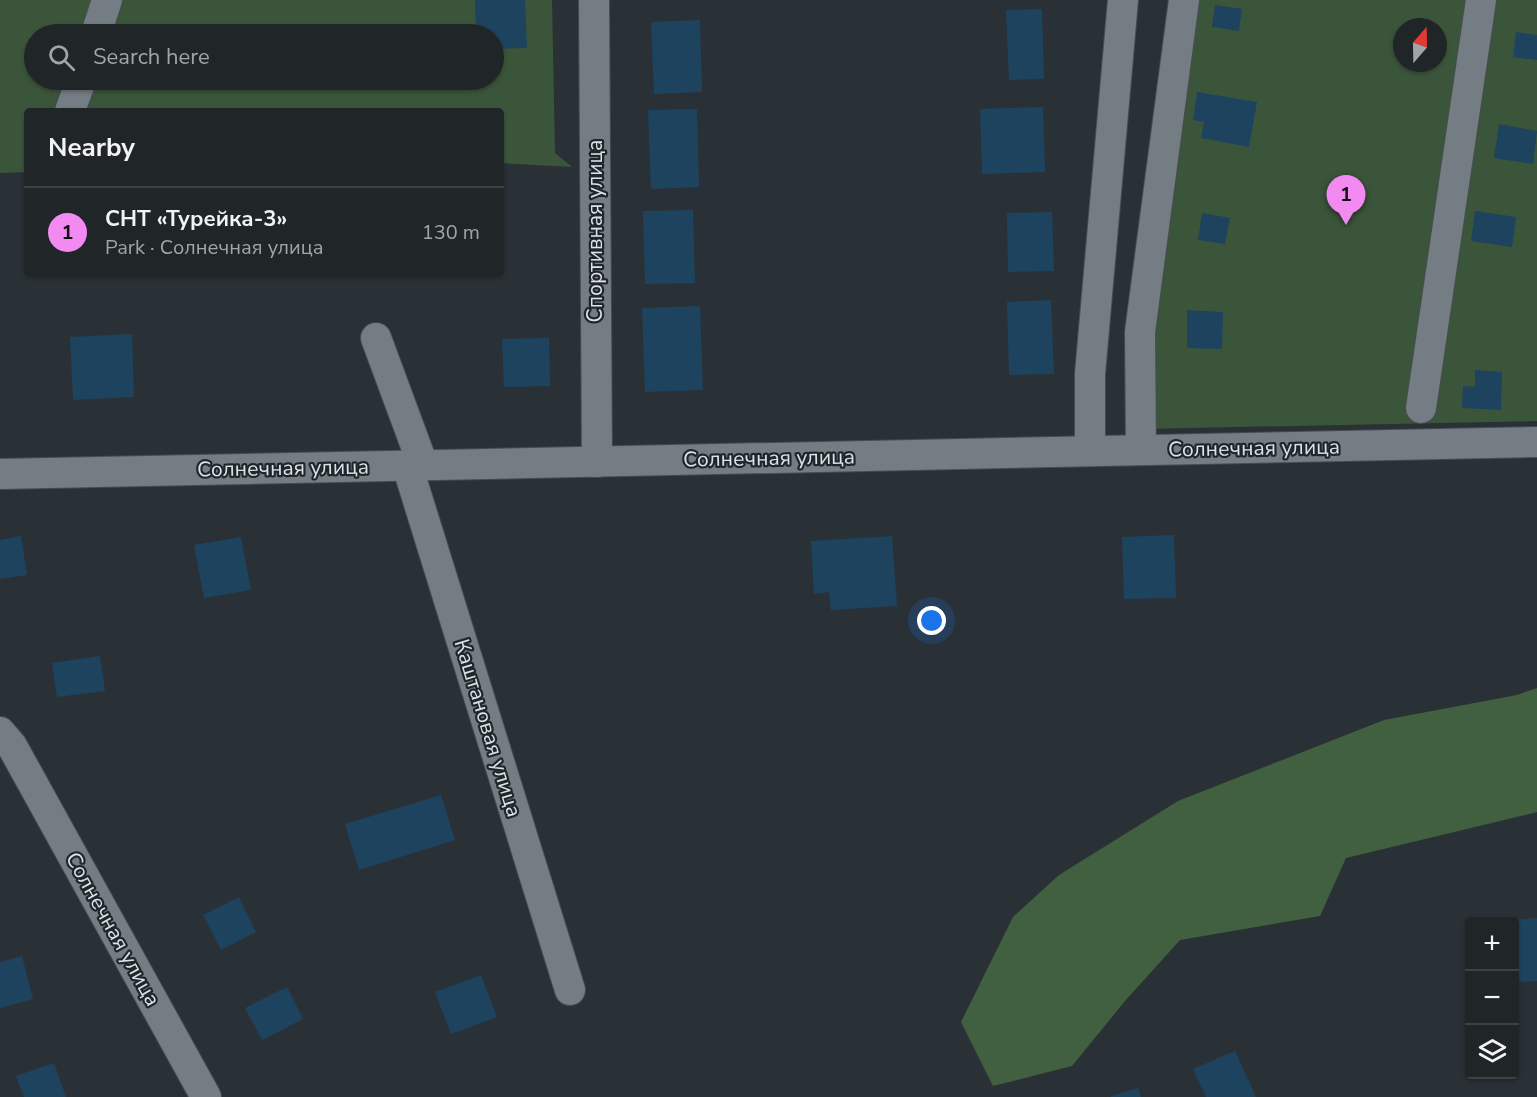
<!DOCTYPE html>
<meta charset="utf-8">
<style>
:root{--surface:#202528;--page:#2d3134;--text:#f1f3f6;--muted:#a2a5a8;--line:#3d4245;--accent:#f38af2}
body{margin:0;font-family:"Nunito Sans",sans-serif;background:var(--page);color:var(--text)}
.controls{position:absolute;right:18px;bottom:18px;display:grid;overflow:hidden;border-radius:6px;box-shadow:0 2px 4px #0004}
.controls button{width:54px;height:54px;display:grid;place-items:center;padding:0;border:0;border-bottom:2px solid var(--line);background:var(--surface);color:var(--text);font:30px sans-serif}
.compass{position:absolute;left:1393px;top:18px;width:54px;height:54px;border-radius:50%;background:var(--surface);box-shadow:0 2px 4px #0004;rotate:20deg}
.you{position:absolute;left:932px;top:621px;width:21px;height:21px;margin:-15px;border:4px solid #fff;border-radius:50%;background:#1a73e8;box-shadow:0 0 0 9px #1a73e833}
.badge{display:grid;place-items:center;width:39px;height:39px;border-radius:50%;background:var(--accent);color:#111;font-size:20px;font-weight:700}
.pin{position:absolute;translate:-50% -50px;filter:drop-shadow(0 2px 3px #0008)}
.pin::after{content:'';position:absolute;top:32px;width:21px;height:18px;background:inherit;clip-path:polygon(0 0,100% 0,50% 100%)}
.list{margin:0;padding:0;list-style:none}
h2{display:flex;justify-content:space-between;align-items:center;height:78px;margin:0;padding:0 24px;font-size:26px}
h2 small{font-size:20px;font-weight:400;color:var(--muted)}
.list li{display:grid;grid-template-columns:39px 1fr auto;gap:18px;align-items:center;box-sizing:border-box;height:90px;padding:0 24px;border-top:2px solid var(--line)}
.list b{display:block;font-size:22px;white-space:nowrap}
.list p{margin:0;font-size:20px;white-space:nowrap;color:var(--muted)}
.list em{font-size:20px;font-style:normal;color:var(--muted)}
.icon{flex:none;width:33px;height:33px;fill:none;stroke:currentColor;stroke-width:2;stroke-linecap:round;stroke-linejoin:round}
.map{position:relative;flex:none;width:1537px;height:1097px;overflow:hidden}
.search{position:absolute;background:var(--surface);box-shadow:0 2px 4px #0004;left:24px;top:24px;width:480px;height:66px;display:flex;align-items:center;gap:15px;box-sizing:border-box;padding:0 21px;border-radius:33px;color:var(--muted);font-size:22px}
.panel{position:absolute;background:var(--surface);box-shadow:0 2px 4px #0004;left:24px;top:108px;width:480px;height:168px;border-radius:6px}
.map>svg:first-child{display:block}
.green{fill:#3b553a;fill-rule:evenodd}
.forest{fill:#416040}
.building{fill:#1e435f}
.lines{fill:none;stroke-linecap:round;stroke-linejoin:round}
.minor-casing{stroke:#474d52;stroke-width:32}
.minor{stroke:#757d84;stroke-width:30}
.labels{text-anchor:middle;stroke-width:4.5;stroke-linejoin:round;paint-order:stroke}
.street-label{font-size:21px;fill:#dde2e5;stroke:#20272c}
</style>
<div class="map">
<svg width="1537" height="1097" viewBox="0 0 1537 1097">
<rect width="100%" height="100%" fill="#2a3136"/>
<g class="green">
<path d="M0,0H552L555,153L572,167L501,163V111H27V172L0,173ZM34,34H494V80H34Z"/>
<path d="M1184,0H1537V421L1142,429ZM1402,27H1438V63H1402Z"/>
</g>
<path class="forest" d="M1537,688V812L1346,858L1320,916L1180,940L1125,1001L1072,1066L993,1086L961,1022L1013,917L1059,875L1178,801L1384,720L1517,695Z"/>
<g class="building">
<path d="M475,0H525L527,48L494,49V34H476Z"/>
<path d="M1215,5L1242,9L1239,31L1212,27Z"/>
<path d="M1042,9L1044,79L1009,80L1006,10Z"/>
<path d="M700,20L702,92L654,94L651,22Z"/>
<path d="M1516,32L1537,35V60L1513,57Z"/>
<path d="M1197,92L1257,102L1249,147L1201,138L1204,122L1193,120Z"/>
<path d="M1043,107L1045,172L982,174L980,109Z"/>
<path d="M697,109L699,187L651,189L648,110Z"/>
<path d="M1499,124L1537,131L1533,164L1494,158Z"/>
<path d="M693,210L695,283L645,284L643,211Z"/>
<path d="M1475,211L1516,217L1512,247L1471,241Z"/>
<path d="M1052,212L1054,271L1008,272L1007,213Z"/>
<path d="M1202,213L1230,218L1225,244L1198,240Z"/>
<path d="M1051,300L1054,374L1009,375L1007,302Z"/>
<path d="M700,306L703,390L645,392L642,308Z"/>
<path d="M1187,310L1223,312L1222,349L1187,348Z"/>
<path d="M132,334L134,397L73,400L70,337Z"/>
<path d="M549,338L550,386L504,387L502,339Z"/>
<path d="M1475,370L1502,372L1501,410L1462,408L1463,386L1475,387Z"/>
<path d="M1174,535L1176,598L1124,599L1122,537Z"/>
<path d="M21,536L27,575L0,579V540Z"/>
<path d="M892,536L897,606L831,610L829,592L814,594L811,541Z"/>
<path d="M241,537L251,590L204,598L194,545Z"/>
<path d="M100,656L105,691L57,697L52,663Z"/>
<path d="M441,795L455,840L359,870L345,824Z"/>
<path d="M239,897L256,932L221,950L203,915Z"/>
<path d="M1537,918V981L1514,982V920Z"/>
<path d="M22,956L33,999L0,1008V962Z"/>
<path d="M481,975L497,1017L451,1034L435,992Z"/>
<path d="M287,987L303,1019L262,1040L245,1008Z"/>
<path d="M1235,1051L1256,1097H1206L1193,1069Z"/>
<path d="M54,1063L66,1097H24L16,1076Z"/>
<path d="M1138,1088L1141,1097H1111V1096Z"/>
</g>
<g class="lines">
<g class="minor-casing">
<g id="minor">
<path d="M594,0L597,462"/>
<path d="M96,34L107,0"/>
<path d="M70,111L81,80"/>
<path d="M376,338L423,465"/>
<path d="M1421,408L1481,0"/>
<path d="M1141,450L1140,332L1184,0"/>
<path d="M1090,451V374L1123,0"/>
<path d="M407,465L570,990"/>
<path d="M0,474L1537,442"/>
<path d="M0,732L12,746L206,1097"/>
</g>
</g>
<use href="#minor" class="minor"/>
</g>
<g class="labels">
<g class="street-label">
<text transform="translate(595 231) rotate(-90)" y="7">Спортивная улица</text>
<text transform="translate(1254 448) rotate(-1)" y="7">Солнечная улица</text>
<text transform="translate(769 458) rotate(-1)" y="7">Солнечная улица</text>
<text transform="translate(283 468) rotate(-1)" y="7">Солнечная улица</text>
<text transform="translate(488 728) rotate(73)" y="7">Каштановая улица</text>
<text transform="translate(113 929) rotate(61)" y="7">Солнечная улица</text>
</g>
</g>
</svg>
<div class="controls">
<button>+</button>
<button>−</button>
<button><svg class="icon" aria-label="layers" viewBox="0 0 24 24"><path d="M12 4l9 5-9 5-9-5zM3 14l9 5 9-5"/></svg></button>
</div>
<svg class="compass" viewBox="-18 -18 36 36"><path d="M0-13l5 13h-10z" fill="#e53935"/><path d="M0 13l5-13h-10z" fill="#a2a5a8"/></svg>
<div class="you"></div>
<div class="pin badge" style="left:1346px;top:225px">1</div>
<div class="search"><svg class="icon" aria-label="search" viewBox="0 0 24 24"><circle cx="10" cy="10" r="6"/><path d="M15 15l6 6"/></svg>Search here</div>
<section class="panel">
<h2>Nearby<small></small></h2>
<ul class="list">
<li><span class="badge">1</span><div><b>СНТ «Турейка-3»</b><p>Park · Солнечная улица</p></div><em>130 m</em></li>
</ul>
</section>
</div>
